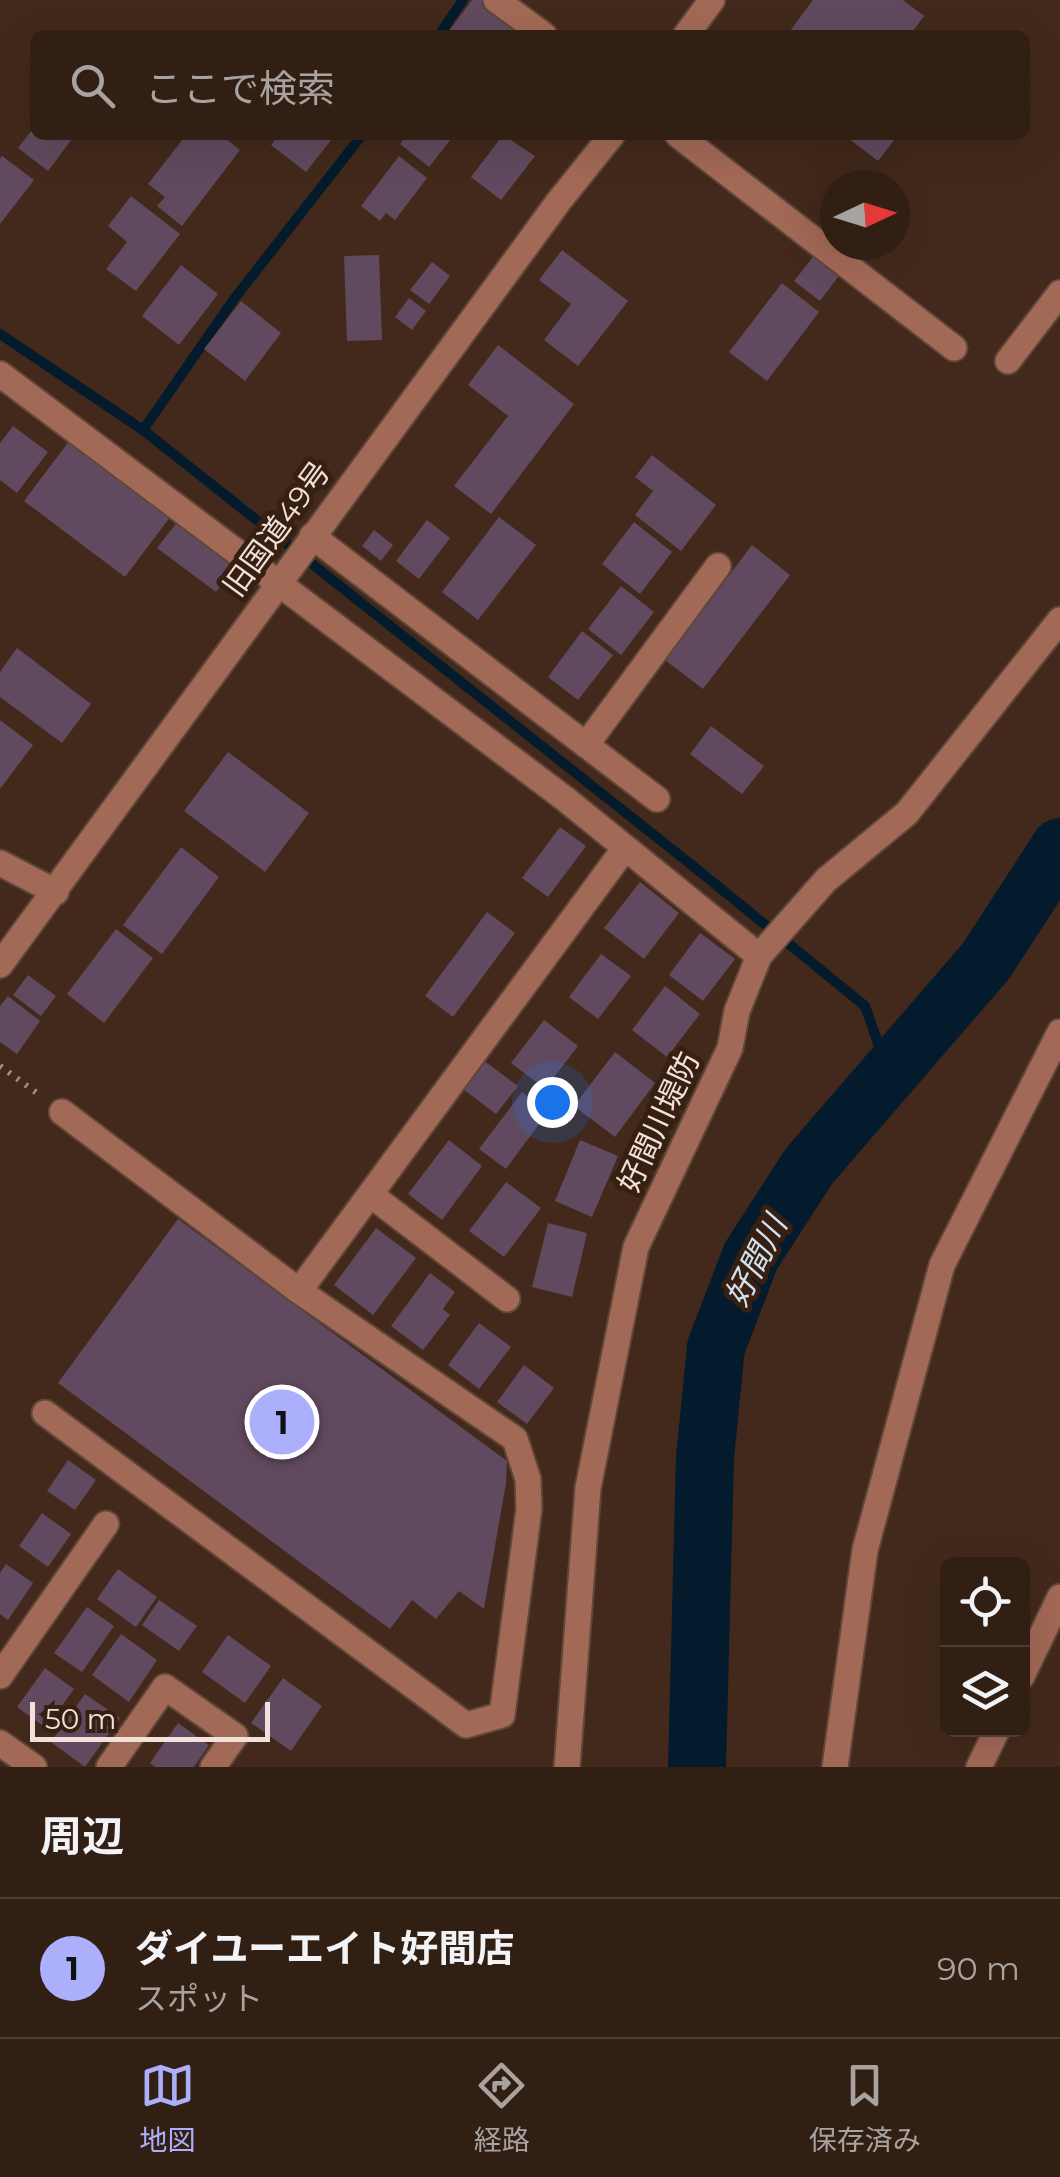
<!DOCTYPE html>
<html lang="ja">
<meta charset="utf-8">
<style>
:root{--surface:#321f14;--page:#3a271d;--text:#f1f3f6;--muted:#a8a2a0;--line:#4d3d34;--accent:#acaffb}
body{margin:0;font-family:Montserrat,"Noto Sans JP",sans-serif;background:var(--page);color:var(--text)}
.controls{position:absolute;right:30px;bottom:30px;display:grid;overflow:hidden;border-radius:15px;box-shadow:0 10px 40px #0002}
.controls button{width:90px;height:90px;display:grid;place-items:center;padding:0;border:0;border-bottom:2px solid var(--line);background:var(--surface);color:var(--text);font:50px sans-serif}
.compass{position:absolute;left:820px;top:170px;width:90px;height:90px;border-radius:50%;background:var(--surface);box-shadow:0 10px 40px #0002;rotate:86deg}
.scale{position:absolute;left:30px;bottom:25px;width:240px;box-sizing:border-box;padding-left:10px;border:5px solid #f2e1d8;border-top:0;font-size:28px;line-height:35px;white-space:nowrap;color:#f2e1d8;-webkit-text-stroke:8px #371f11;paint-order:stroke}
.you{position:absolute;left:552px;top:1102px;width:35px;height:35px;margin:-25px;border:8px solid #fff;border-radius:50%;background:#1a73e8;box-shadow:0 0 0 15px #1a73e833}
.badge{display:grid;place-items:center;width:65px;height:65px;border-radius:50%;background:var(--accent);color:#111;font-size:32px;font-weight:700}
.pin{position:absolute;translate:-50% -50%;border:5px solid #fff;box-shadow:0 2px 10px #0006}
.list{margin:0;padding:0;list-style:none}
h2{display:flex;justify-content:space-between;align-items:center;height:130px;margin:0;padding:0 40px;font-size:42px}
h2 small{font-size:32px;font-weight:400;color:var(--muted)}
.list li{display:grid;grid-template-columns:65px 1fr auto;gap:30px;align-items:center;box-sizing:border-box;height:140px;padding:0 40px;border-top:2px solid var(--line)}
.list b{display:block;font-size:38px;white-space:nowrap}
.list p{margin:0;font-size:32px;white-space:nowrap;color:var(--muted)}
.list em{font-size:32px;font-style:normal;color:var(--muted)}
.icon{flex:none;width:55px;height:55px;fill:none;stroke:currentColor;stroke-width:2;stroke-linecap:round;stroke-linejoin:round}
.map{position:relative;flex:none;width:1060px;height:1767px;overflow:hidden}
.search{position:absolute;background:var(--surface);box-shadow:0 10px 40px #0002;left:30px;right:30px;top:30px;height:110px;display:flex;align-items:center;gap:25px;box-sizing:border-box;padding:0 35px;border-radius:15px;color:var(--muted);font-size:38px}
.sheet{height:270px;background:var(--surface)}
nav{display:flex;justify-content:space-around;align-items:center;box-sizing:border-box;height:140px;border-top:2px solid var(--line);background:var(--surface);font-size:28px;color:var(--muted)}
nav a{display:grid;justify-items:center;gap:5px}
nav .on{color:var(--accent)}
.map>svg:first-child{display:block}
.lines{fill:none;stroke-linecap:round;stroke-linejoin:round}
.stream{stroke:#041b2d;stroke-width:10}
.river{stroke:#041b2d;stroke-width:58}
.building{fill:#614a5f}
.minor-casing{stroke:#5e4639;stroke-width:29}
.path{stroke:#a38e83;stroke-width:6;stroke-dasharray:2.5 8;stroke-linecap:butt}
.minor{stroke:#a36957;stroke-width:25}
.labels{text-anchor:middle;stroke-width:10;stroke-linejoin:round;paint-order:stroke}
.street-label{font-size:30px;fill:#f2e1d8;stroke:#371f11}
.water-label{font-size:32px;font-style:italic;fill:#d0e2f2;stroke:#371f11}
</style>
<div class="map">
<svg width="1060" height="1767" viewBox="0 0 1060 1767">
<rect width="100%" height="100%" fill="#42291b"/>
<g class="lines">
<g class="stream">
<path d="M439,35L463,0"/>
<path d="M0,334L143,430L693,866L865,1006L889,1074"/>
<path d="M143,430L234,299L362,135"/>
</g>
<path class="river" d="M697,1767L705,1457L716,1347L751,1256L809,1166L986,961L1060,847"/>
</g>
<g class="building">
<path d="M472,0H484L522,29L517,35H446Z"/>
<path d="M813,0H903L924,16L913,31L918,35H787Z"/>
<path d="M35,126V135H75L48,171L18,148Z"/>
<path d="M186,135H221L240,150L182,226L157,206L165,197L148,184Z"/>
<path d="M279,135H335L306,172L271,145Z"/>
<path d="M407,135H454L429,167L400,144Z"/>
<path d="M503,135L535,156L501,200L471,177Z"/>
<path d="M844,135H898L878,161Z"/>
<path d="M2,156L34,180L0,224V159Z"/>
<path d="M399,156L427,178L395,220L386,213L380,221L361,206Z"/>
<path d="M131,196L180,234L136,291L106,269L127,242L108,226Z"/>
<path d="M562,250L628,301L578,366L544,340L571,304L539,280Z"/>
<path d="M816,253L841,273L820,301L794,281Z"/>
<path d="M379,255L382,340L347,341L344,256Z"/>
<path d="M432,262L450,276L429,304L410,290Z"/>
<path d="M181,265L218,294L179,345L142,316Z"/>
<path d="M782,283L819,312L767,381L729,352Z"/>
<path d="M409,298L426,311L412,330L395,317Z"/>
<path d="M241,301L281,333L245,381L204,349Z"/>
<path d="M498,345L574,404L491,514L454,486L508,416L468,385Z"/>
<path d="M13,426L48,452L17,493L0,480V443Z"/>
<path d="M70,440L171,516L125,577L24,501Z"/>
<path d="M652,455L716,505L681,551L635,515L653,491L635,477Z"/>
<path d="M499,517L536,545L478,620L442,592Z"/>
<path d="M427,520L450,538L419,579L396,561Z"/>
<path d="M178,521L236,565L216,592L157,548Z"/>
<path d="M634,522L672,552L640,594L602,564Z"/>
<path d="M374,530L393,545L381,561L362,546Z"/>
<path d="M752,545L790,575L703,689L665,660Z"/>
<path d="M621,586L654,612L621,655L588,629Z"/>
<path d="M582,631L613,655L578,700L548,677Z"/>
<path d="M17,648L91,704L62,743L0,697V672Z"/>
<path d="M0,720L33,745L0,789Z"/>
<path d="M711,726L764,766L742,794L690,754Z"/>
<path d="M228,752L309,813L265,872L184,811Z"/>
<path d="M560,827L586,846L548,897L522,878Z"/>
<path d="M181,847L219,877L162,954L123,925Z"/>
<path d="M640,882L679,913L644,959L604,928Z"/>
<path d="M487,912L515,933L453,1017L425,996Z"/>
<path d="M116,929L153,958L104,1023L67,994Z"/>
<path d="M700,933L735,959L703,1001L669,975Z"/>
<path d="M601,954L631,976L598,1019L569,997Z"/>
<path d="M28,975L56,996L41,1016L13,995Z"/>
<path d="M665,986L700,1014L667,1057L632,1030Z"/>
<path d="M8,996L40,1021L17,1054L0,1042V1006Z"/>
<path d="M544,1020L578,1046L545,1089L511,1063Z"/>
<path d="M615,1052L655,1083L615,1137L574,1106Z"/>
<path d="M480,1058L518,1086L496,1114L459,1086Z"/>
<path d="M522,1092L548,1112L506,1169L479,1149Z"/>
<path d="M449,1140L482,1166L442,1220L408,1194Z"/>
<path d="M580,1140L618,1156L592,1217L555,1201Z"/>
<path d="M506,1182L541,1208L504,1257L469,1231Z"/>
<path d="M178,1219L507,1461L506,1483L484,1609L459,1591L436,1619L412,1600L390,1629L58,1383Z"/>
<path d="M548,1223L587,1233L572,1297L532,1287Z"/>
<path d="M376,1228L416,1258L373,1315L334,1285Z"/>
<path d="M430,1273L455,1292L443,1309L450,1315L423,1350L391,1326Z"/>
<path d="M479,1323L511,1347L479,1389L448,1365Z"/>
<path d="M524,1365L554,1388L527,1424L497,1402Z"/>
<path d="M68,1460L96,1480L75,1510L47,1491Z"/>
<path d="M42,1513L71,1534L48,1567L19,1546Z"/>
<path d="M6,1564L33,1583L8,1620L0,1614V1573Z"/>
<path d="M118,1569L157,1597L136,1627L97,1599Z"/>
<path d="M159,1600L197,1626L179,1651L142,1625Z"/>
<path d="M87,1607L114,1626L82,1672L54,1653Z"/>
<path d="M121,1634L157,1660L129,1702L92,1675Z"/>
<path d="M228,1635L271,1666L245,1703L202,1672Z"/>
<path d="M45,1668L74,1689L46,1728L17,1707Z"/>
<path d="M283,1678L322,1706L291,1751L251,1723Z"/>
<path d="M85,1694L120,1718L85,1767L51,1742Z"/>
<path d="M178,1723L209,1745L194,1767H155L150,1763Z"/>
</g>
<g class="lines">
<g class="minor-casing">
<g id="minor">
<path d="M496,0L544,35"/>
<path d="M686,35L712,0"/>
<path d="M678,135L954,348"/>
<path d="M1008,361L1060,293"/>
<path d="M0,374L564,798L759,956"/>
<path d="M312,536L657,799"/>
<path d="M586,745L718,566"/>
<path d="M0,863L56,892"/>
<path d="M0,965L559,201L612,135"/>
<path d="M371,1195L507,1299"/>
<path d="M299,1291L625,848"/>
<path d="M45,1413L466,1725L502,1715L529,1509L528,1479L515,1439L299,1291L62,1112"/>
<path d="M0,1676L106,1524"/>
<path d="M1022,1676L1060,1597"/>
<path d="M0,1743L34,1767"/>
<path d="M109,1767L165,1687L235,1736L213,1767"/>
<path d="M567,1767L588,1488L636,1247L730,1048L737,1011L759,956L826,880L907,813L1060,620"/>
<path d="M835,1767L865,1550L942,1265L1060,1032"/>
<path d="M979,1767L997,1730"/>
</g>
</g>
<path class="path" d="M0,1066L41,1096"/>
<use href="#minor" class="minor"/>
</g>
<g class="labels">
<g class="street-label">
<text transform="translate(277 529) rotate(-54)" y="10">旧国道49号</text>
<text transform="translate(659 1122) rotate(-65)" y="10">好間川堤防</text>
</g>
<g class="water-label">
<text transform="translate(756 1261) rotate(-63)" y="11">好間川</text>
</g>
</g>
</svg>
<div class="controls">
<button><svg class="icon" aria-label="locate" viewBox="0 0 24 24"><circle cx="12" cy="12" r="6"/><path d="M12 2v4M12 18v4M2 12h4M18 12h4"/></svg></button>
<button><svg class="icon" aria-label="layers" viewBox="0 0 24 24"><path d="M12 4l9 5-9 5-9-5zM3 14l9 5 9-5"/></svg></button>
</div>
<svg class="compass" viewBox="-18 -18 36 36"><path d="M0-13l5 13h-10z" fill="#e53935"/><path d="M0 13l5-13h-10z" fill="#a8a2a0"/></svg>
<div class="scale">50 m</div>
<div class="you"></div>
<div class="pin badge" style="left:282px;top:1422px">1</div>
<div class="search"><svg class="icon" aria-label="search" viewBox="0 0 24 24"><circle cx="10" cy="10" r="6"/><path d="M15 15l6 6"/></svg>ここで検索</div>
</div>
<section class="sheet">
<h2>周辺<small></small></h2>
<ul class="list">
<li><span class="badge">1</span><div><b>ダイユーエイト好間店</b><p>スポット</p></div><em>90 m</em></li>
</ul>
</section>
<nav>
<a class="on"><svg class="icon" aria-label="map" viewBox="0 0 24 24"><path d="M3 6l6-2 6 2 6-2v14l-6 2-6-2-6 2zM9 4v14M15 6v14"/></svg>地図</a>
<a><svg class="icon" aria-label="directions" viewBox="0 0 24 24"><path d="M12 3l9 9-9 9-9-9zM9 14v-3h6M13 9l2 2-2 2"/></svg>経路</a>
<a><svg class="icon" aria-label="saved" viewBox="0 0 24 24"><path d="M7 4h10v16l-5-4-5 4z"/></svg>保存済み</a>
</nav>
